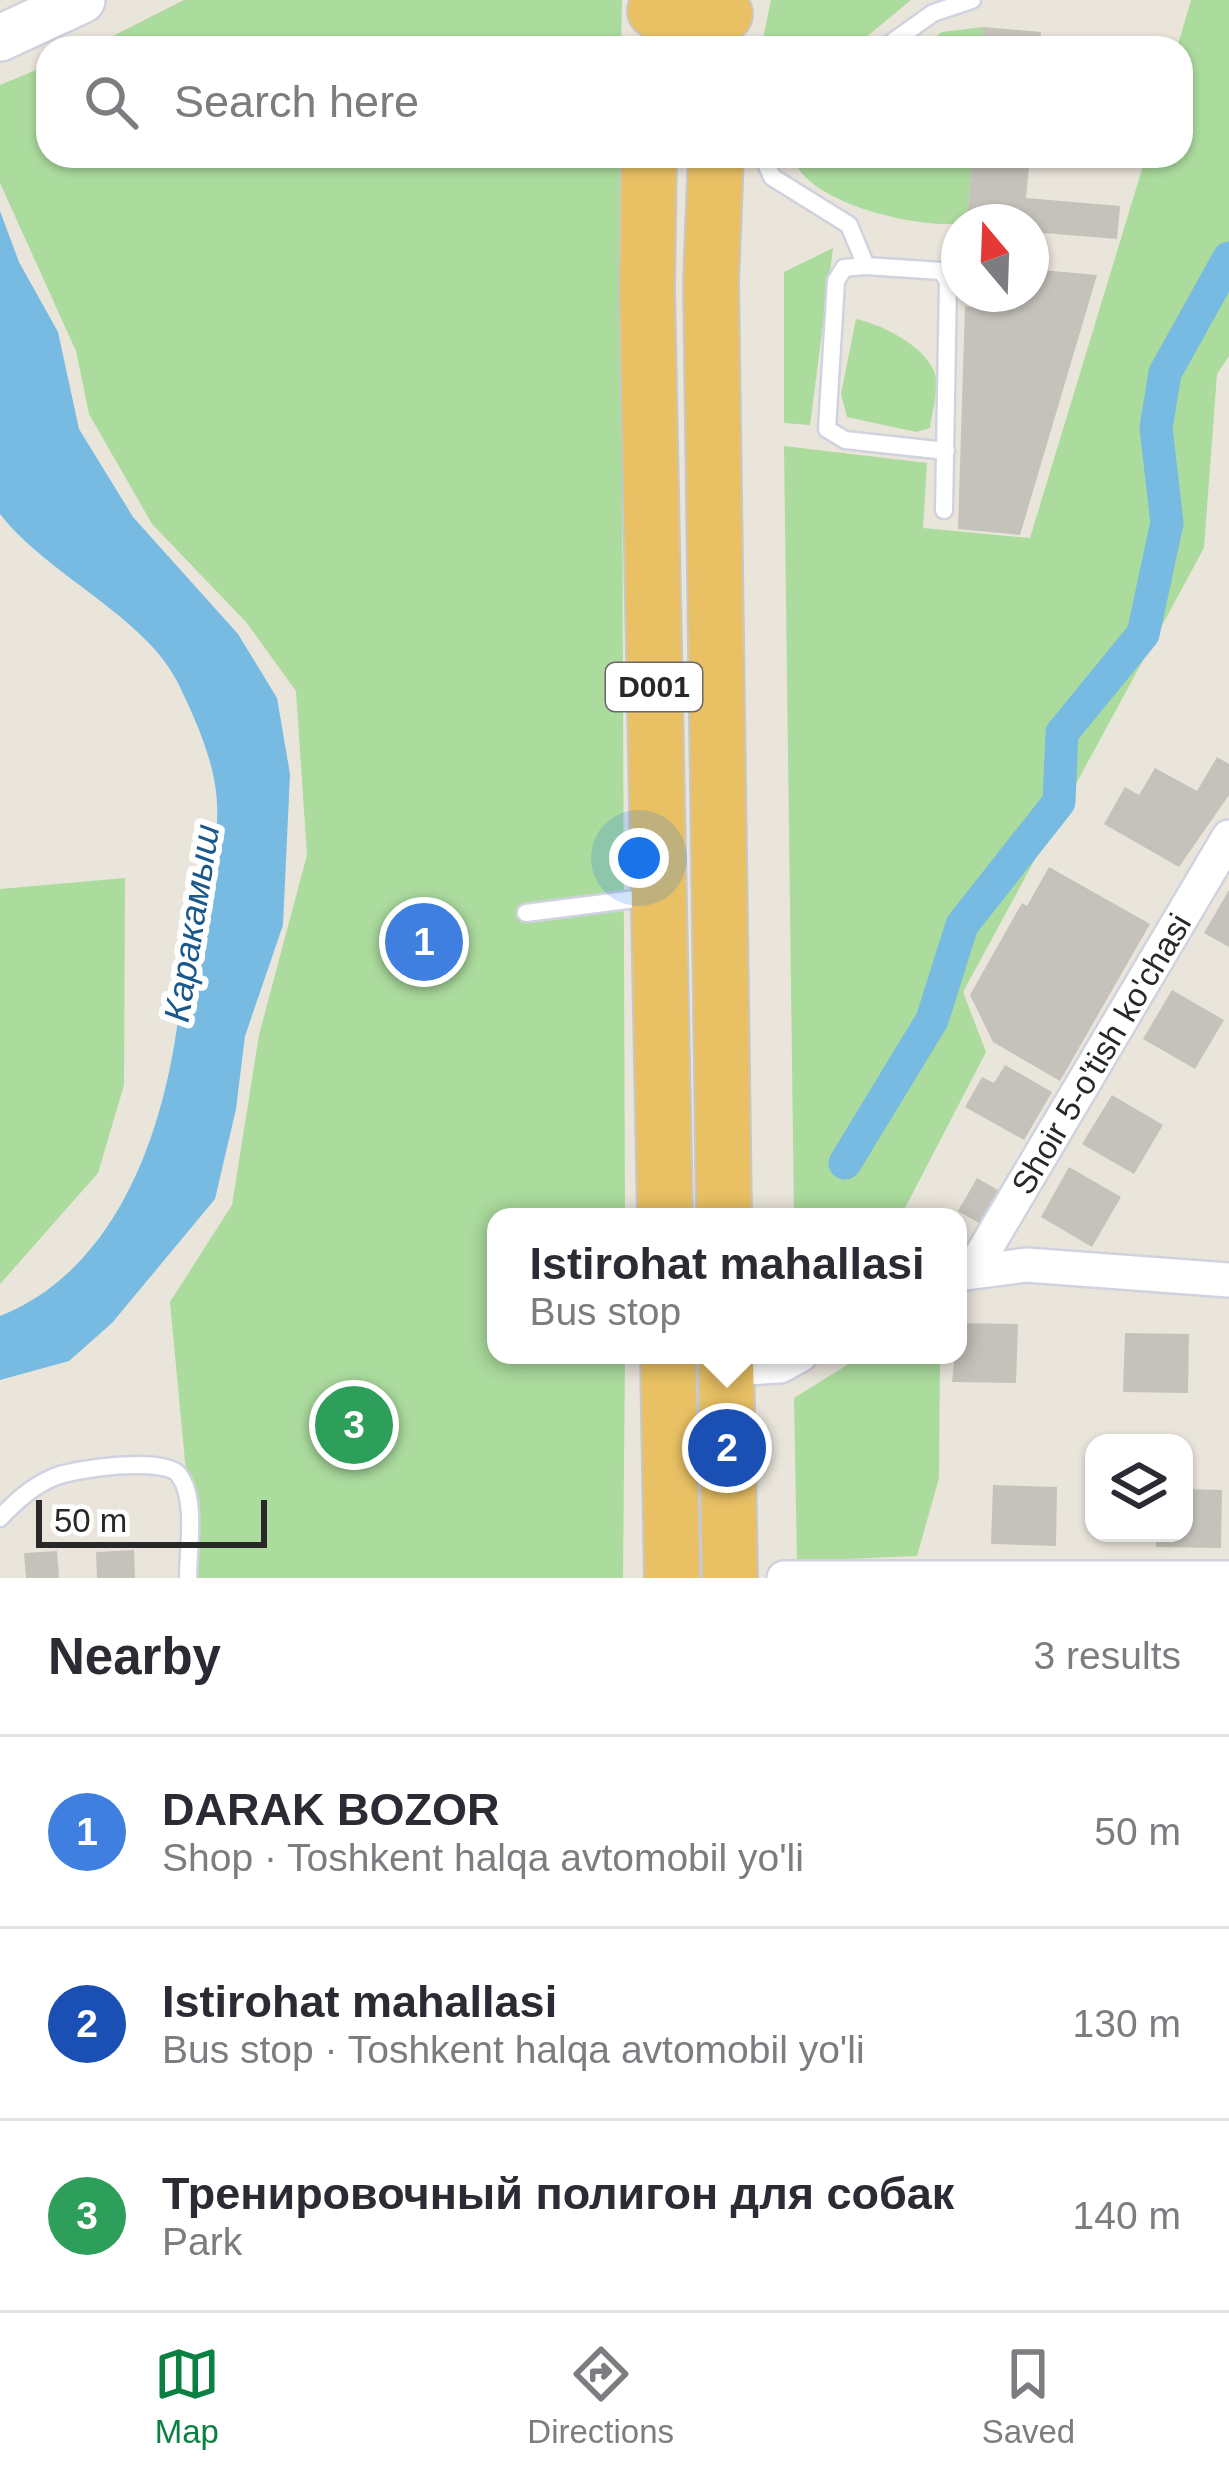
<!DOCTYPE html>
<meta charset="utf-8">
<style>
:root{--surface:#fff;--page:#f7f7f7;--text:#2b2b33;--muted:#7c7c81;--line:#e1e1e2;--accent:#0b8043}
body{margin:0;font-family:Arial,sans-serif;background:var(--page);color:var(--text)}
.controls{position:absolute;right:36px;bottom:36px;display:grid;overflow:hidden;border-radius:24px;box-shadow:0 3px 9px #0004}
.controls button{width:108px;height:108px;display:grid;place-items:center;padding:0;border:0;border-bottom:3px solid var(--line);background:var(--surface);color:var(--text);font:60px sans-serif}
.compass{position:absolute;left:941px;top:204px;width:108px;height:108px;border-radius:50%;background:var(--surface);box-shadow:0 3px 9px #0004;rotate:341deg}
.scale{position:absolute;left:36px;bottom:30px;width:231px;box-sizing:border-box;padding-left:12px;border:6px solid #282828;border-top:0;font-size:33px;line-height:42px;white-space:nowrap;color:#282828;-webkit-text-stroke:9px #fff;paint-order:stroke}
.you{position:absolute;left:639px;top:858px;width:42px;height:42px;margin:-30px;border:9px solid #fff;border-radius:50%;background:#1a73e8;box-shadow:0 0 0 18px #1a73e833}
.badge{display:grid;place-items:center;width:78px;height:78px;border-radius:50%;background:var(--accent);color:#fff;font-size:39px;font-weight:700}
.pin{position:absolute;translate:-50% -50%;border:6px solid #fff;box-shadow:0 3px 12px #0006}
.popup{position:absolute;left:487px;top:1208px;width:480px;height:156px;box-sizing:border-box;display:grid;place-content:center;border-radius:24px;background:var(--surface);filter:drop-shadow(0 3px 9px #0005);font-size:39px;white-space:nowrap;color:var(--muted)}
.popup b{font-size:45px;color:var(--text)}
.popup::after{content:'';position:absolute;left:50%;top:100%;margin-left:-24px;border:24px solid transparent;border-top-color:var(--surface)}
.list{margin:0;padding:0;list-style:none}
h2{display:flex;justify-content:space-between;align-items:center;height:156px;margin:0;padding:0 48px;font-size:51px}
h2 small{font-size:39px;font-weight:400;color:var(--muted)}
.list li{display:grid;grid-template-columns:78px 1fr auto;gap:36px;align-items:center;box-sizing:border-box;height:192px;padding:0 48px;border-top:3px solid var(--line)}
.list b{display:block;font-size:45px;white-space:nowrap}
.list p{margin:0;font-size:39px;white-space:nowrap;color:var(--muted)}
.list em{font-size:39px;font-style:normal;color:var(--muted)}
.icon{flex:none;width:66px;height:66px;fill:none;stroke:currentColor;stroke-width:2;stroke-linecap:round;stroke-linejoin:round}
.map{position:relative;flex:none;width:1229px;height:1578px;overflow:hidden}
.search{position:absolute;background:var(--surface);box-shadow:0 3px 9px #0004;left:36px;right:36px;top:36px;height:132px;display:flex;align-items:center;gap:30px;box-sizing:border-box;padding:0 42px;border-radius:36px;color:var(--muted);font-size:45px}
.sheet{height:732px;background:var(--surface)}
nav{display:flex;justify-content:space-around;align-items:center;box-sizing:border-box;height:168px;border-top:3px solid var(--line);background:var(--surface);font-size:33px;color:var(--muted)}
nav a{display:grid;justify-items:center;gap:6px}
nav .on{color:var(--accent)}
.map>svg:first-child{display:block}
.green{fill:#abdb9d}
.water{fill:#77bae2}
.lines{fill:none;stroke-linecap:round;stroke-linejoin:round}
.canal{stroke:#77bae2;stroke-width:33}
.building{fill:#c5c2bb}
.service-casing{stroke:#d1d2e0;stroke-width:21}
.minor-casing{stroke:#d1d2e0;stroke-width:38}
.secondary-casing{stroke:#d1d2e0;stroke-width:50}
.trunk-casing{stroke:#c7c7c7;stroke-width:58}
.service{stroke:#fff;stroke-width:16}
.minor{stroke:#fff;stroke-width:33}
.secondary{stroke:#fff;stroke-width:45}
.trunk{stroke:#e9c164;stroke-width:54}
.labels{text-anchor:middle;stroke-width:12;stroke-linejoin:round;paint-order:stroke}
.shield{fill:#fff;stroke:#686868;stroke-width:3}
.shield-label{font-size:30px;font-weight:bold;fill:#282828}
.street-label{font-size:33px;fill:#282828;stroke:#fff}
.water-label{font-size:36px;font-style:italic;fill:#19588c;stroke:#fff}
</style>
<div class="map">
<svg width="1229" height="1578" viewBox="0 0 1229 1578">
<rect width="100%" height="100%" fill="#eae5db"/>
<g class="green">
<path d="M184,0H622L621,48H89Z"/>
<path d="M771,0H911L853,48H761Z"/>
<path d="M1191,0H1229V356L1217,374L1204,548L963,992L986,1052L905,1208L914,1217H794L784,446L927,463L923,528L1030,538L1146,156H1181L1177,48Z"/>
<path d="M983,27L982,48H920L942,32Z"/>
<path d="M48,65V156H621L625,1217H496V1355H625L623,1578H196L170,1302L232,1205L259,1035L307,855L296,691L246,622L152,524L89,414L76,351L0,183V85Z"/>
<path d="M793,156H972L967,222C928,232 803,204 793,156Z"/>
<path d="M833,248L810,425L784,423V272Z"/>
<path d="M856,319C882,325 922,344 934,371C940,385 932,412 930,428L916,432L847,417L841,394Z"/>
<path d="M125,878L124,1085L98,1173L0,1284V889Z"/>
<path d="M863,1355H940L939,1478L917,1556L797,1561L794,1398Z"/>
</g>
<path class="water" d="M0,211L19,262L58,332L79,429L133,517L238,634L277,698L290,774L283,925L245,1036L236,1109L215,1199L112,1323L69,1361L0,1380V1316C114,1271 161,1140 177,1027C180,1006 176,984 180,963C187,919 210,876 216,831C223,779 200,729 178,683C146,617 46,574 0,514Z"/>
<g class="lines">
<path class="canal" d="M845,1163L932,1020L962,925L1059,802L1062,733L1143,634L1167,523L1156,428L1165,373L1229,258"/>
</g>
<g class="building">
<path d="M983,27L1041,32L1039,48H982Z"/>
<path d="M972,156H1030L1026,198L1120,206L1117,239L1031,232V222H967Z"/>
<path d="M1031,269L1097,275L1020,535L958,529L965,306L978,308L979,294H1031Z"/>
<path d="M1217,757L1229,764V795L1179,867L1104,824L1125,787L1139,795L1155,768L1197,791Z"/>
<path d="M1049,867L1150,924L1060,1081L993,1042L970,995L1022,903L1027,906Z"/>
<path d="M1229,890V947L1204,933Z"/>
<path d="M1172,990L1224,1020L1195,1069L1143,1039Z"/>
<path d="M1005,1065L1052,1092L1024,1140L965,1107L982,1077L994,1083Z"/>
<path d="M1112,1095L1163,1125L1134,1174L1082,1144Z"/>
<path d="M1069,1167L1121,1197L1092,1247L1041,1217Z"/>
<path d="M977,1178L998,1190L979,1223L958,1211Z"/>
<path d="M958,1323L1018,1324L1016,1383L952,1382Z"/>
<path d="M1125,1333L1189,1334L1188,1393L1123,1392Z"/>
<path d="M993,1485L1057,1487L1056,1546L991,1544Z"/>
<path d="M1184,1489L1222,1490L1221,1548L1156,1547V1533H1184Z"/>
<path d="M134,1550L135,1578H97L96,1552Z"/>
<path d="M57,1551L59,1578H26L24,1553Z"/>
</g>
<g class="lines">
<g class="service-casing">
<g id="service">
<path d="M884,48L933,13L972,0"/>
<path d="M763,156L772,177L849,225L866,266L941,271L948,281L944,510"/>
<path d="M866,266L844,268L836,281L827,429L845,440L946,451"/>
<path d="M526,913L651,897"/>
<path d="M0,1518C15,1502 31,1487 52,1478C73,1468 166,1456 179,1475C197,1499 188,1550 188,1578"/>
</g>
</g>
<g class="minor-casing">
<g id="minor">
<path id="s1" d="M974,1268L1229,837"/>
<path d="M958,1274L1026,1265L1229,1280"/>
<path d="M726,1369L780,1366L800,1355"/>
<path d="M784,1578H1229"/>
</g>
</g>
<g class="secondary-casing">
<path id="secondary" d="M0,38L82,0"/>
</g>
<g class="trunk-casing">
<g id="trunk">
<path d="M655,11L725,14"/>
<path d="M649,156L647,289L665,1217"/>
<path d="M716,156L711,281L724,1217"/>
<path d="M668,1355L672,1578"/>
<path d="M726,1355L730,1578"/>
</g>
</g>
<use href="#service" class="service"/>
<use href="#minor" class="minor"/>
<use href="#secondary" class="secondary"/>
<use href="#trunk" class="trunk"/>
</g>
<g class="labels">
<rect class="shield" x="606" y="663" width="96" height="48" rx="9"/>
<g class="shield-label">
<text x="654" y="697">D001</text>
</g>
<g class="street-label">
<text dy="12" stroke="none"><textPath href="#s1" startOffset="249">Shoir 5-o'tish ko'chasi</textPath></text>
</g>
<g class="water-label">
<text transform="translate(191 923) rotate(-81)" y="13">Каракамыш</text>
</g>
</g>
</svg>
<div class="controls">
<button><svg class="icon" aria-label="layers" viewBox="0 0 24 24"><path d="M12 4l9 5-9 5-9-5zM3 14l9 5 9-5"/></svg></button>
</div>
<svg class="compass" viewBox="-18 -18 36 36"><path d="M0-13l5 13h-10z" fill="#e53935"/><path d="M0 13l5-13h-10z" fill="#7c7c81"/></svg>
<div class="scale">50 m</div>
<div class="you"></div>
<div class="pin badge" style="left:424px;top:942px;background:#3f7fe0">1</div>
<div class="pin badge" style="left:727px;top:1448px;background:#1a4fb4">2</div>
<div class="popup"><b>Istirohat mahallasi</b>Bus stop</div>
<div class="pin badge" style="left:354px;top:1425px;background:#2e9e5b">3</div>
<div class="search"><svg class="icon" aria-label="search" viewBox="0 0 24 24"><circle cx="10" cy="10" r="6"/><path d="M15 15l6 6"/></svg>Search here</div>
</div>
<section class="sheet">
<h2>Nearby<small>3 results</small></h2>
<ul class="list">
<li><span class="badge" style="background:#3f7fe0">1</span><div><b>DARAK BOZOR</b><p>Shop · Toshkent halqa avtomobil yo'li</p></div><em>50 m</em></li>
<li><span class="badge" style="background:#1a4fb4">2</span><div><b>Istirohat mahallasi</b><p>Bus stop · Toshkent halqa avtomobil yo'li</p></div><em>130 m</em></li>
<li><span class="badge" style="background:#2e9e5b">3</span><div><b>Тренировочный полигон для собак</b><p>Park</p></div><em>140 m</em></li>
</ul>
</section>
<nav>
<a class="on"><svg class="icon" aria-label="map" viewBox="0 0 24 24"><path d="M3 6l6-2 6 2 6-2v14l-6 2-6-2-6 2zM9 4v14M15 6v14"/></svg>Map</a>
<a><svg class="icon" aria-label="directions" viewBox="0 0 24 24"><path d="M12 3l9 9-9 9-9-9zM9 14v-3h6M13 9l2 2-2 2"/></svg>Directions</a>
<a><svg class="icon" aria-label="saved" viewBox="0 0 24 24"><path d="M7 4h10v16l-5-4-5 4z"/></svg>Saved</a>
</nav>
